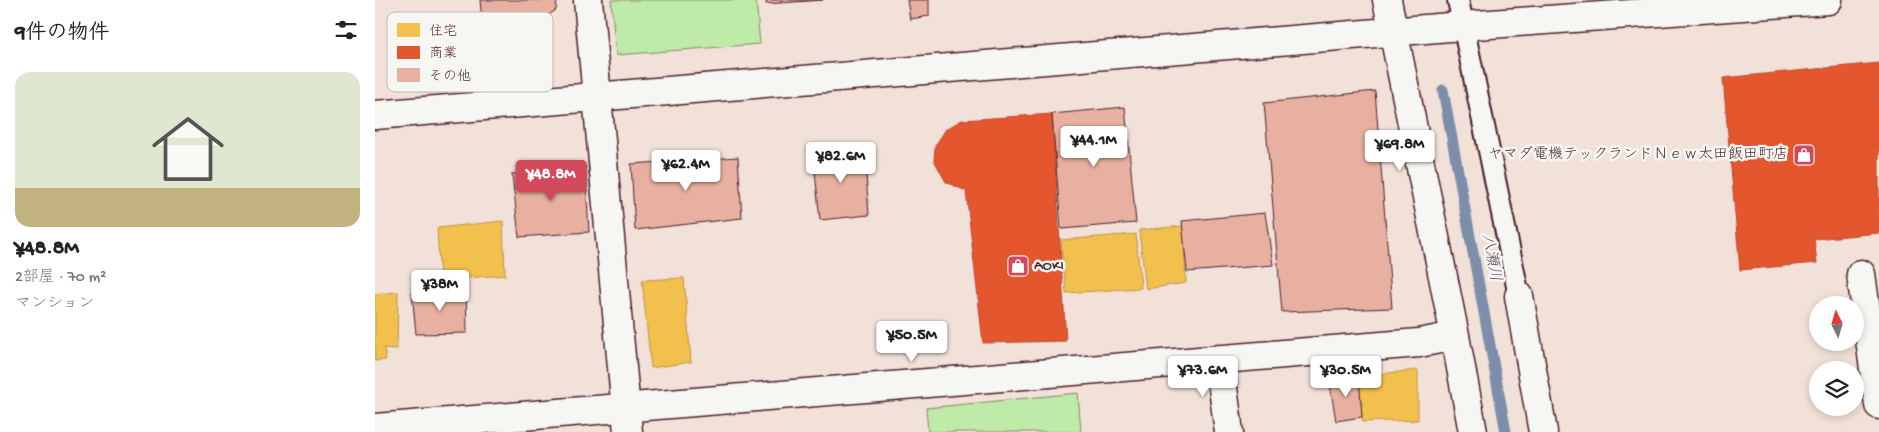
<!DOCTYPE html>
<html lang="ja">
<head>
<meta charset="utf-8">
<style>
  :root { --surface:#fff; --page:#f2f2f2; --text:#222; --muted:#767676; --line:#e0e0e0; --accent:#d1495b }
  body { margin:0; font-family:"Gochi Hand","Klee One",sans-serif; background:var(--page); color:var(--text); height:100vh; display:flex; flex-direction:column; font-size:19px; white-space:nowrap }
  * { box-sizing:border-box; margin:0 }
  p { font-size:16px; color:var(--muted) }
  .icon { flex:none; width:28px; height:28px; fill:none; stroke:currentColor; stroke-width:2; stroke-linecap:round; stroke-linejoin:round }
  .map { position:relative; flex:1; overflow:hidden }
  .side { display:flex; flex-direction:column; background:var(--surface); width:375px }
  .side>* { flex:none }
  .needle { width:32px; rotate:355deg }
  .tools { position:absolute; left:1434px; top:296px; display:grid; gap:10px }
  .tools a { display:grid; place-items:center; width:55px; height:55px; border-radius:50%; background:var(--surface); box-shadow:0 2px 8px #0003; font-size:25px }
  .price { position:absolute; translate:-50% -42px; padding:0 11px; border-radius:5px; background:#fff; color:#222; font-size:16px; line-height:32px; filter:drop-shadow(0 1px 2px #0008) }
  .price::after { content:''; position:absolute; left:50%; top:30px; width:15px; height:11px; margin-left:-8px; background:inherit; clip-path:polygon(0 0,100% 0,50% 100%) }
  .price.current { background:var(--accent); color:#fff }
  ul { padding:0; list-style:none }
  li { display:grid; align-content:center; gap:10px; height:265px; padding:0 15px }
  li+li { border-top:1px solid var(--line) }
  li span { display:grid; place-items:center; height:155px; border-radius:15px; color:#555 }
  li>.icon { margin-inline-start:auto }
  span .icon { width:90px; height:90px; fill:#fffc; stroke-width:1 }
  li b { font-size:21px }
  h2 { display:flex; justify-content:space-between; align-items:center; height:60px; padding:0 15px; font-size:21px }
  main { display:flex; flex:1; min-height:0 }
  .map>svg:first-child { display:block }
  .green { fill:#beeba8; stroke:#84856a }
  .homes { fill:#f2c14e; stroke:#c09044 }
  .shops { fill:#e4572e; stroke:#b6462d }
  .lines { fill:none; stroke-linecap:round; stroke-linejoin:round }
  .stream { stroke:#7c8eaa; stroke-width:11 }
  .building { fill:#e8b0a0; stroke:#4a1f2b }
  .lane-casing { stroke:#4a1f2b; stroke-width:24 }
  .street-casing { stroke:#4a1f2b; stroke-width:31 }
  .secondary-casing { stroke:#4a1f2b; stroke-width:31 }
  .lane { stroke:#f6f6f2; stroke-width:20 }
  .street { stroke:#f6f6f2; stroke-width:28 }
  .secondary { stroke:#f6f6f2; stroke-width:28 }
  .labels { text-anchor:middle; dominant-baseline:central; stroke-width:5; stroke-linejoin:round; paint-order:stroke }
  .poi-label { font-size:15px; fill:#4a1f2b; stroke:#f6f6f2; text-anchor:end }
  .water-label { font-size:16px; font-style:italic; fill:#5f4d60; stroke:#f6f6f2 }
  .key { fill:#f6f6f2; stroke:#c2b6b6; stroke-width:1 }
  .key-label { font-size:14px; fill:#4a1f2b }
</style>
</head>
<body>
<main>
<section class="side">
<h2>9件の物件<svg class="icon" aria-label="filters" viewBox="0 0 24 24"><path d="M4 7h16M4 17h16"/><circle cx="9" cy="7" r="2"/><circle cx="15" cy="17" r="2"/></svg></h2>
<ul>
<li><span style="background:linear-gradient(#dfe7d0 75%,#c2b280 0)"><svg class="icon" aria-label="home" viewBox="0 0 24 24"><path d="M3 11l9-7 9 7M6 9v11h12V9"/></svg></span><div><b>¥48.8M</b><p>2部屋 · 70 m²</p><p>マンション</p></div></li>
</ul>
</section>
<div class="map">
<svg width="1504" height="432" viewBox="0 0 1504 432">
  <rect width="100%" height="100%" fill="#f2e1d9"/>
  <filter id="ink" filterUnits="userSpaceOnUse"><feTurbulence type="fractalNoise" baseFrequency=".02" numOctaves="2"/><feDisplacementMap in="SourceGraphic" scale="10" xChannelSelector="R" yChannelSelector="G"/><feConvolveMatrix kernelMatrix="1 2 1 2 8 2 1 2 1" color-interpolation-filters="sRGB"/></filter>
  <g filter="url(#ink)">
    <!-- green -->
    <path class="green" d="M236,0H381L385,44L241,55Z
      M703,393L706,432H553L551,408Z"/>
    <!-- homes -->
    <path class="homes" d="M128,221L130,275L65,280L62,228Z
      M808,226L811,283L771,289L764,230Z
      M761,234L766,288L691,293L686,240Z
      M309,278L316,362L276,368L267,280Z
      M23,292L22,349L9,348L11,360L0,361V294Z
      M1043,370V420L988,422L987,417L984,376Z"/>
    <!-- shops -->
    <path class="shops" d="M1504,63V233L1439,239L1442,263L1365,270L1348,78Z
      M677,114L691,341L608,343L591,191L571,182L559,160L560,146L571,129L587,120Z"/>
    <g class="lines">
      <!-- stream -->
      <path class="stream" d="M1068,90L1131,432"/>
    </g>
    <!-- building -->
    <path class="building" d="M105,0H182L181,10L160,24L126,27L107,21Z
      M391,0H448L391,4Z
      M532,0H554V16L535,19Z
      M1000,91L1017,308L907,312L889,103Z
      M750,107L761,223L686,229L677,114Z
      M489,148L494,215L445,220L438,152Z
      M363,157L367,218L260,230L256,164Z
      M210,166L214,232L144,237L137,174Z
      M890,213L898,265L812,272L807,221Z
      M91,289L92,333L41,334L37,292Z
      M984,376L987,417L961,421L954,379Z"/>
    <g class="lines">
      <!-- lane casing -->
      <g class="lane-casing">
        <path id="lane" d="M1083,0L1144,296"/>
      </g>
      <!-- street casing -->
      <g class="street-casing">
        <path id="street" d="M213,0L222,97
          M1486,274L1504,405
          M1144,296L1168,432
          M1080,336L1098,432"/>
      </g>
      <!-- secondary casing -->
      <g class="secondary-casing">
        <path id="secondary" d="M222,97L253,432
          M0,115L1087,26L1453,0
          M844,359L854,432
          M0,428L1044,343L1080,336L1012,0"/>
      </g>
      <!-- lane -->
      <use href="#lane" class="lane"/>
      <!-- street -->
      <use href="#street" class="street"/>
      <!-- secondary -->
      <use href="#secondary" class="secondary"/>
    </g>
  </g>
  <!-- icons -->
  <defs>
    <g id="shop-square" transform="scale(1.125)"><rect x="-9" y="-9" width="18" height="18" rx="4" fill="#d1495b" stroke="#f6f6f2"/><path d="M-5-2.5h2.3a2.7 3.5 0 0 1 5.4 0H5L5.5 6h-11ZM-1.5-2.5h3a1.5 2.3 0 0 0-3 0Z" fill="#fff"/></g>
  </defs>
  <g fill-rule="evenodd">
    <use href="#shop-square" x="1429" y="155"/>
    <use href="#shop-square" x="643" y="266"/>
  </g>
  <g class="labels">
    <!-- poi labels -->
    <g class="poi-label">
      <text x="1413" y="155">ヤマダ電機テックランドＮｅｗ太田飯田町店</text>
      <text x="659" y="266" text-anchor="start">AOKI</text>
    </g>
    <!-- water labels -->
    <g class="water-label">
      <text transform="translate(1115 258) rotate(80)">八瀬川</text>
    </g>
  </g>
  <!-- legend -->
  <rect x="12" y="12" width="166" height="80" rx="8" class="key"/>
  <rect x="22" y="23" width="23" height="14" fill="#f2c14e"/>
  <rect x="22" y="46" width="23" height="13" fill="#e4572e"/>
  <rect x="22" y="68" width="23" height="14" fill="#e8b0a0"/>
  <g class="key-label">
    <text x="54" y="35">住宅</text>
    <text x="54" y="57">商業</text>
    <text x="54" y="80">その他</text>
  </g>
</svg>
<div class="tools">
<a><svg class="needle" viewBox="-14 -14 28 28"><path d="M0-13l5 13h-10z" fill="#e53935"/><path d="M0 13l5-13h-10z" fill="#767676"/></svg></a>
<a><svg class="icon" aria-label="layers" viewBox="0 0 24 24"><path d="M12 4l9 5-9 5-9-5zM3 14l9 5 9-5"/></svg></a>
</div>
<b class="price" style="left:719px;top:168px">¥44.1M</b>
<b class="price" style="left:1025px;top:172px">¥69.8M</b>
<b class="price" style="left:466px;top:184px">¥82.6M</b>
<b class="price" style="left:311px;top:192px">¥62.4M</b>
<b class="price current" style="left:176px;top:202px">¥48.8M</b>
<b class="price" style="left:65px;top:312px">¥38M</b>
<b class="price" style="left:537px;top:363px">¥50.5M</b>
<b class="price" style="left:828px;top:398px">¥73.6M</b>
<b class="price" style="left:971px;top:398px">¥30.5M</b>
</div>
</main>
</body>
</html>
